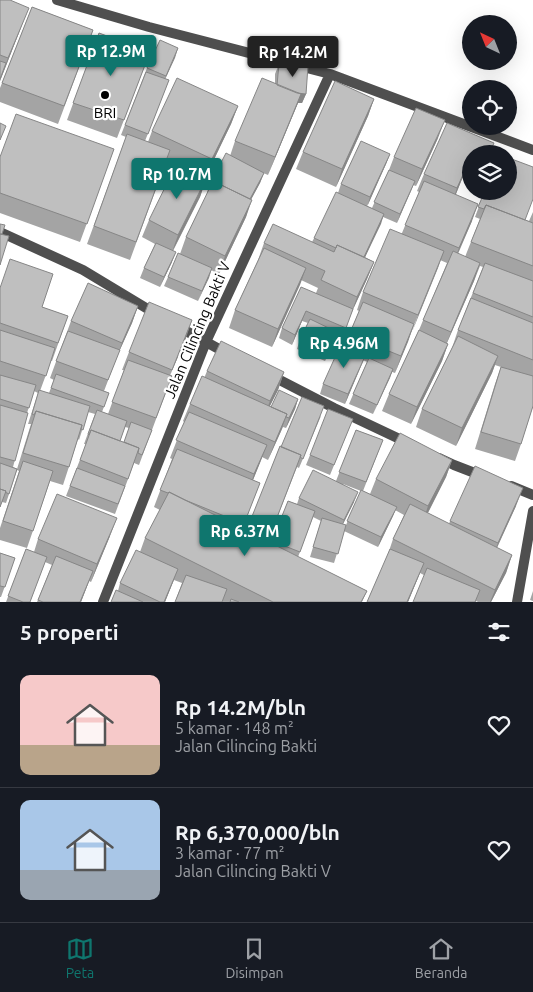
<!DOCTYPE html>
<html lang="id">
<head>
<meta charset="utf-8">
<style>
  :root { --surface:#171b24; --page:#242831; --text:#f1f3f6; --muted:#9ea1a6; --line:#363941; --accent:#0f766e }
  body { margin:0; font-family:Ubuntu,sans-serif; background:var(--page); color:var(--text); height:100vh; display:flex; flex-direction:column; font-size:19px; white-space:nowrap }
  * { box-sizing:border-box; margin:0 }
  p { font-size:16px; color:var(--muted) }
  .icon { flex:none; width:28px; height:28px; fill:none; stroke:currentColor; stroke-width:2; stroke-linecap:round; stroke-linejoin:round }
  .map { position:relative; height:602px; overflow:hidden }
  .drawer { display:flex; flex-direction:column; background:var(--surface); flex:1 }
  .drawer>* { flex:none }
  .needle { width:32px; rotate:317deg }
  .controls { position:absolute; left:462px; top:15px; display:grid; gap:10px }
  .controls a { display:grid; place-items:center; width:55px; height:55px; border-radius:50%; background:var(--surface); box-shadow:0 5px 20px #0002; font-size:25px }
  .price { position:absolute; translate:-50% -42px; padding:0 11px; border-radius:5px; background:var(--accent); color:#fff; font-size:16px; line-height:32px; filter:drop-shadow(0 1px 2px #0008) }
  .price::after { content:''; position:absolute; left:50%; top:30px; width:15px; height:11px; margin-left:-8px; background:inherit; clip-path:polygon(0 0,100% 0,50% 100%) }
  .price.current { background:#222; color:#fff }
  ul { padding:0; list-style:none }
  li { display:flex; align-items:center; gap:15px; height:125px; padding:0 20px }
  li+li { border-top:1px solid var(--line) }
  li span { display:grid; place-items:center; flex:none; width:140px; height:100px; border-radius:10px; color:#555 }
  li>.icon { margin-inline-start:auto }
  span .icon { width:60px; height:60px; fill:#fffc; stroke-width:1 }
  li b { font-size:21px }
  h2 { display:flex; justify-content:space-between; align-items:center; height:60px; padding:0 20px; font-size:21px }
  .dock { display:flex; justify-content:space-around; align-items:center; height:70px; border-top:1px solid var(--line); background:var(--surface); font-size:14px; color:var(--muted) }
  .dock a { display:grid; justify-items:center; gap:2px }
  .dock .current { color:var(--accent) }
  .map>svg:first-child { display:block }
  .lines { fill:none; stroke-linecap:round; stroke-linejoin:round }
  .street { stroke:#4f4f4f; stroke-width:10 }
  .wall { fill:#a4a4a4; fill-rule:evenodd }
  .shaded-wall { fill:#868686 }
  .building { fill:#bfbfbf; stroke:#868686 }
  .poi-dot { fill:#000; stroke:#fff; stroke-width:2 }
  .labels { text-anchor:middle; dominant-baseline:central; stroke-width:4.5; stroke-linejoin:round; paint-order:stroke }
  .poi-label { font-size:15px; fill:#000; stroke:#fff }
  .street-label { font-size:15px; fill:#000; stroke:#fff }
</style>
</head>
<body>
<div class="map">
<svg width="533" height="602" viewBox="0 0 533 602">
  <rect width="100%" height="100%" fill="#fff"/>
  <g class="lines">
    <!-- street -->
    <path class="street" d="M57,0L149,27L330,74L533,150
      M0,232L83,270L156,314
      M177,326L228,354
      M270,375L334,408L408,443
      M439,458L454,465L485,477
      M511,486L533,495
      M103,602L206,342L330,74
      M517,602L533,511"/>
  </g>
  <!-- wall -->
  <path class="wall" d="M0,0L22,25L0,81Z
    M32,7L93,30L58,124L0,102V88Z
    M99,33L150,52L117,138L67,120Z
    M178,48L165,79L169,80L145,141L148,142L152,131L238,106L231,124L206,176L167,159L130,260L87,244L126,137L121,135L147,68Z
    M279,64L306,94L302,103H298L268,175L261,172L264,173L260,183L251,199L246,217L219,274L211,270L198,301L164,286L168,277L180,254L186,237L208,192H207L211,182L230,156L235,141L275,83V74Z
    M374,99L368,116L336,187L296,169L303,152Z
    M438,138L416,186L413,185L397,223L383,217L365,257L374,262L367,279L353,309L342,337L336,335L325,361L297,349L300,339L308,323L302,321L292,345L279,338L282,328L316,293L318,288L301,280L272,347L229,328L235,310L258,260L264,243L312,242L338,193L341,184L390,154L386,164L367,206L372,208L389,170L394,157Z
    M114,149L80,242L0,213V157Z
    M471,154V177L464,174L456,194L472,221L458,254L465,257L480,219L475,217L485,191L525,220L529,221L533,212V406L521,444L515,461L475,449L495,384L501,367L495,365L492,373L456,446L416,427L422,409L452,348L458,330L483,267L480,266L474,281L447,343L448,344L442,361L411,424L382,411L389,394L419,330L447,263L440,260L395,373L392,372L373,414L349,404L367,362L363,360L345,404L320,394L323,384L345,345L359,311L357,310L363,292L402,233L419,192L417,191L424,174Z
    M206,179L200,197L173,251L172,262L160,287L140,278L144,268L155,244L142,237L149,220Z
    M0,288L42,307L68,316L52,361H51L40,391L49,393L54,380L50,378L71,321L138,306L132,323L118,354L104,391L109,393L102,412L108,414L124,370H122L129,352L186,338L170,375L172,376L139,465L134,463L115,514L66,496L86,444H84L95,414L88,412L79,440L78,439L63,485L50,481L27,548L0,540V528L19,471L17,470L6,503L2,502L0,507ZM34,391L38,393L28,424H31L17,469L13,467L27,413ZM125,427L129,428L124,442L120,441Z
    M207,371L284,372L278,390L270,406L271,407L298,399L295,409L286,428L283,427L268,460L262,457L253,480L260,483L242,529L247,531L280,446L281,447L321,416L299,468L297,467L268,541L272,543L288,501L297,504L299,498L336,481L356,430L383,440L363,491L370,494L376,479L452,460L446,477L428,513L449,524L450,521L516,506L497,548L512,555L506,573L491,602H478L476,601V602L420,573L408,602H367L387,557L393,539L404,515L395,510L393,516L378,547L344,531L334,563L310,557L321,521L313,517L298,557L367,591L362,602H175L182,583L174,580L165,602H111L118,591L120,583L140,552L145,538L160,510L154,507L172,459L170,458L184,422L183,421L190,404L205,376ZM343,484L361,491L346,525L343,524L354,502Z
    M353,419L330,475L306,465L310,455Z
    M110,536L91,582L89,581L81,602H37L52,565L45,562L30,602H6L26,549L34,552L38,539Z
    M0,553L15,558L1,597H0Z
    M533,591V601L530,600Z"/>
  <!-- shaded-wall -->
  <path class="shaded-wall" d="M29,8L22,25L0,81V79L8,58Z
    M178,48L175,58L162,86L166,76Z
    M277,91L306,94L302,103H298L268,175L275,157Z
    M374,99L368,116L336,187L342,169Z
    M238,106L231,124L206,176L212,159Z
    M445,120L438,138L416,186L422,169Z
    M390,154L386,164L367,207L370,197Z
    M471,157L464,174L451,206L457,188Z
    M264,173L260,183L245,211L249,201Z
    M206,179L200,197L172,252L178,235Z
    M415,181L411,191L397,223L400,214Z
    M252,200L246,217L219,274L225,256Z
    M478,204L472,221L452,266L459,248Z
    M384,214L381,224L359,270L362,260Z
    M444,251L438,268L412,332L418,315Z
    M176,252L172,262L160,287L164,277Z
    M374,262L367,279L351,314L357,297Z
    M480,263L474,281L444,349L451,332Z
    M212,268L209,278L198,301L202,291Z
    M306,268L300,285L272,347L278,329Z
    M138,306L132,323L118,354L101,398L122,343Z
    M306,311L302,321L292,345L295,335Z
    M192,320L186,338L165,387L172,370Z
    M414,324L408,342L395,373L401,356Z
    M337,332L334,342L325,361L328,352Z
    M448,344L442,361L411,424L417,407Z
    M366,354L362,364L345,404L348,394Z
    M498,356L492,373L456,446L462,428Z
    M393,369L390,378L373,414Z
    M284,372L278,390L263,419L270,401Z
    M298,399L295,409L286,428L289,418Z
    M287,414L281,431L268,460L275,442Z
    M267,445L260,463L248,492L254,474Z
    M452,460L446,477L422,524L428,506Z
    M523,488L516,506L491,560L498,543Z
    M358,492L354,502L340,530L344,520Z
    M397,507L393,516L378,547L381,537Z
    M117,518L110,536L91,582L97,564Z
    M512,555L506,573L491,602H490L495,590Z
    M424,563L408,602H407Z
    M178,569L165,602H164Z
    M93,571L81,602H80Z"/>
  <!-- building -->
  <path class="building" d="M0,0H10L29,8L8,58L0,55Z
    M32,7L93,30L64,106L2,83Z
    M99,33L150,52L124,120L73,103Z
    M160,40L178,48L166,76L147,68Z
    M0,61L6,63L0,79Z
    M279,64L308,66L306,94L297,93L277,85Z
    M146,72L169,80L148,134L125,125Z
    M177,78L238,106L212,159L152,131Z
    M262,78L301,94L275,157L235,141Z
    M335,81L374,99L342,169L303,152Z
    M416,108L445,120L422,169L394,157Z
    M16,114L114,149L87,224L0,193V157Z
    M0,123L6,126L0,140Z
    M447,123L494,143L489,154H471V157L457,188L424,174Z
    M127,134L170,150L136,242L94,226Z
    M361,141L390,154L370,197L341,184Z
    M226,153L264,173L250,199L213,181V183L211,182Z
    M509,158L533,167V199L525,220L486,205L484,209L478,207L485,191H509Z
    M176,165L206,179L178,235L149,220Z
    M389,170L415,181L400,214L374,202Z
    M213,181L252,200L225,256L186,237Z
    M424,181L478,204L459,248L405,225Z
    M336,192L384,214L364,257L337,245L336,248L314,238Z
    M486,205L533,223V266L471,242Z
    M0,224L5,225L2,234H0Z
    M273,224L334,252L337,245L374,262L357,297L321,280L325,271L264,243Z
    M390,229L444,251L418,315L363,292Z
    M0,234L9,236L0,265Z
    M156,243L176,252L164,277L144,268Z
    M264,248L306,268L278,329L235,310Z
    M453,251L480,263L451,332L423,320Z
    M178,253L212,268L202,291L168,277Z
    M10,259L53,274L42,307L68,316L58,343L0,323V288Z
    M485,263L533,281V317L473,293Z
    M88,283L138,306L122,343L71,321Z
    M301,287L353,309L346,328L306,311L295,335L282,328Z
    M471,298L533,323V360L458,330Z
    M149,302L192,320L172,370L129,352Z
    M363,302L414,324L401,356L349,335Z
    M310,319L337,332L328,352L300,339Z
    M0,330L55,348L46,376L0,361Z
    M419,330L448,344L417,407L389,394Z
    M68,331L120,350L108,380L56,361Z
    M458,336L498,356L462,428L422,409Z
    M221,341L284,372L270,401L207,371Z
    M341,344L366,354L348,394L323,384Z
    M369,358L393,369L377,405L353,394Z
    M128,360L172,376L156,418L112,402Z
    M501,367L533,376V406L521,444L481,432Z
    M56,374L109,393L104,407L51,388Z
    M0,375L36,385L29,408L0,399Z
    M202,376L287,414L275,442L190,404Z
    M39,390L90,406L83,430L81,429L82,425L36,411L34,415L32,414Z
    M279,390L298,399L289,418L286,417L287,414L271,407Z
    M302,397L324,406L303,459L300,457L301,455L281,447Z
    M0,405L28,413L15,461L0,457Z
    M328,409L353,419L334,465L310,455Z
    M97,410L127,421L120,441L91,430L89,435L88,434Z
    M36,411L82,425L69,467L23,453Z
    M189,412L267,445L254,474L176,440Z
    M131,422L152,430L142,455L138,453L139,448L124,442Z
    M91,430L139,448L128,479L80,460Z
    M356,430L383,440L366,482L339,472Z
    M400,433L452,460L428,506L376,479Z
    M280,446L301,455L271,533L249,524Z
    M177,449L260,483L244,524L185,500L169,492L168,493L160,490Z
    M23,461L53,471L33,531L3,521Z
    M0,463L17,469L9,494L5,492L6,491L0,489Z
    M475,466L523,488L498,543L450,521Z
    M77,468L125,486L118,504L70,486Z
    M313,470L358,492L344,520L299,498Z
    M0,489L6,491L0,507Z
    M361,490L397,507L381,537L347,521Z
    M169,492L367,591L361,602H273L145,538Z
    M57,494L117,518L97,564L38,539Z
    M288,501L315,511L300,552L272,541Z
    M410,504L512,555L495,590L393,539Z
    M322,518L346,525L338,554L313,547Z
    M26,549L47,557L30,602H23L8,596Z
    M390,549L424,563L407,602H367Z
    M136,550L178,569L164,602H160L120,583Z
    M0,553L15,558L5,587L0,586Z
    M56,556L93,571L80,602H43L38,600Z
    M427,568L480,590L475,602H413Z
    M186,575L227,589L222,602H175Z
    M116,590L143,602H111Z
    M231,599L239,602H230Z"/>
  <!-- markers -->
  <circle class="poi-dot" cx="105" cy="95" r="5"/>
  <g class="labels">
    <!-- poi labels -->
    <g class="poi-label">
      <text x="105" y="112">BRI</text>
    </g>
    <!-- street labels -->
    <g class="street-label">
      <text transform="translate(197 330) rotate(-67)">Jalan Cilincing Bakti V</text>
    </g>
  </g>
</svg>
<div class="controls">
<a><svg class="needle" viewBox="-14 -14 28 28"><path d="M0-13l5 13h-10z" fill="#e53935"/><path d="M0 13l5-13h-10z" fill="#9ea1a6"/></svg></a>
<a><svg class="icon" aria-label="locate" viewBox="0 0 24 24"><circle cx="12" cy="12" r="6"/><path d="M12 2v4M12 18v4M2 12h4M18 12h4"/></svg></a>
<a><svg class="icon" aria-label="layers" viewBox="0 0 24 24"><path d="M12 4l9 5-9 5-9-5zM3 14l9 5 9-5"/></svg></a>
</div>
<b class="price" style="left:111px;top:77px">Rp 12.9M</b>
<b class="price current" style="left:293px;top:78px">Rp 14.2M</b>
<b class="price" style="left:177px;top:200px">Rp 10.7M</b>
<b class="price" style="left:344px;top:369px">Rp 4.96M</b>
<b class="price" style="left:245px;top:557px">Rp 6.37M</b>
</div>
<section class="drawer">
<h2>5 properti<svg class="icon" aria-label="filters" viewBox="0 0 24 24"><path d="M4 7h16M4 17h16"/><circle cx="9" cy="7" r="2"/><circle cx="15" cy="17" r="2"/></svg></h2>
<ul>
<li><span style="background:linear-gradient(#f6c9c9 70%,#b9a48a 0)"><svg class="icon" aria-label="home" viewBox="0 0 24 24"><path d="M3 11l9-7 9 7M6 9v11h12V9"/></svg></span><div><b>Rp 14.2M/bln</b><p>5 kamar · 148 m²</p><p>Jalan Cilincing Bakti</p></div><svg class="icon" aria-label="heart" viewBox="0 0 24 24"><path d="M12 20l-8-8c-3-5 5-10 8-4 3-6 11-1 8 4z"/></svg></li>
<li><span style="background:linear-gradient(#a9c7e8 70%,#9aa5b1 0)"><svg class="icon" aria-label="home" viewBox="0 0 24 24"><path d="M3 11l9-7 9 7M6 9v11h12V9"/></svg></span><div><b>Rp 6,370,000/bln</b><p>3 kamar · 77 m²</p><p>Jalan Cilincing Bakti V</p></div><svg class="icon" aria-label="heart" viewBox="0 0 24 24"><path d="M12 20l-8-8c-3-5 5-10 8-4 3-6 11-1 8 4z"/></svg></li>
</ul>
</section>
<nav class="dock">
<a class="current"><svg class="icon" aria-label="map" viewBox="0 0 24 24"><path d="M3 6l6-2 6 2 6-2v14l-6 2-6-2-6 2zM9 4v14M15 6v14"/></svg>Peta</a>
<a><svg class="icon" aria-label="saved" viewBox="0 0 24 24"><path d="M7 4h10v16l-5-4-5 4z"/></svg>Disimpan</a>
<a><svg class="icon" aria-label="home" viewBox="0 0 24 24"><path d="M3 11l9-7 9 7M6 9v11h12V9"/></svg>Beranda</a>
</nav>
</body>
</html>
